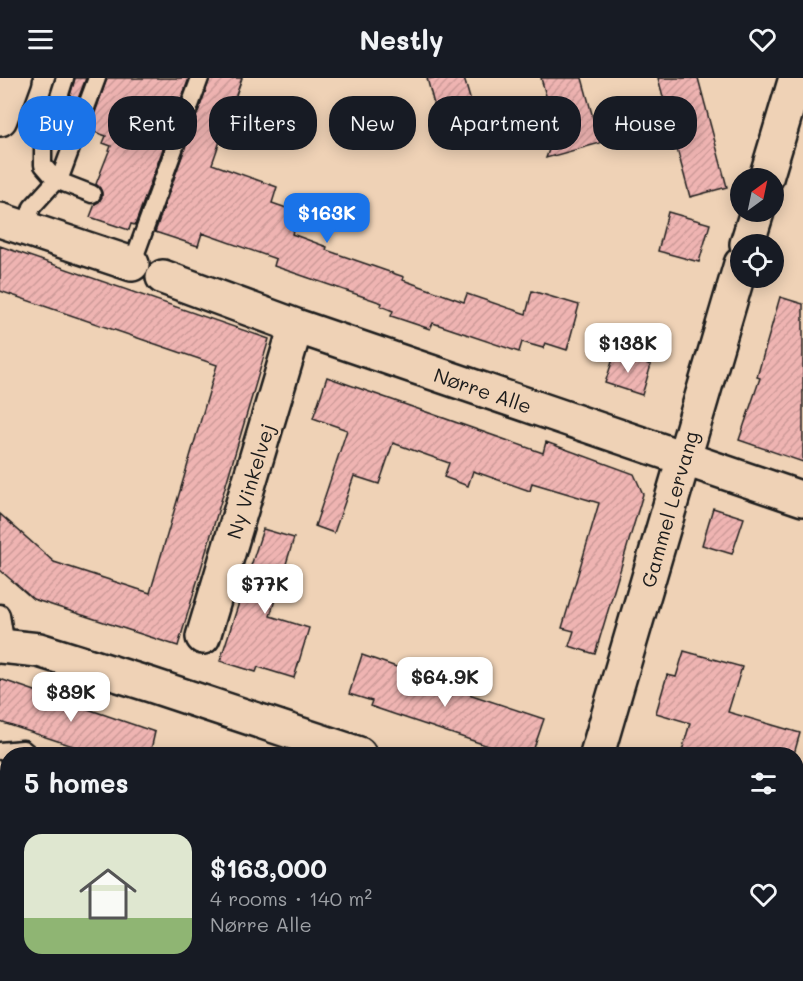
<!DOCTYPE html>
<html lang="en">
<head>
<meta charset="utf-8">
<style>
  :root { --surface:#171b24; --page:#242831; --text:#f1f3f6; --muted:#9ea1a6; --line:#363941; --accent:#1a73e8 }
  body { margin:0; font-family:Mali,sans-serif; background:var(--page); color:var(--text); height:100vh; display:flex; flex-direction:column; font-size:22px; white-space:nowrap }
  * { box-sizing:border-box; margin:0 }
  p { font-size:20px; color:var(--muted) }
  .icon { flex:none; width:33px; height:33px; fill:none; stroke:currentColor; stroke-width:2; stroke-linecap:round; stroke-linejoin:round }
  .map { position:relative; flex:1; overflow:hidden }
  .sheet { position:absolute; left:0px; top:669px; width:804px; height:234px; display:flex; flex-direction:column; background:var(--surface); border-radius:24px 24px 0 0; box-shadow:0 3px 15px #0003 }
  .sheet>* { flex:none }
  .top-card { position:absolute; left:18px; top:18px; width:768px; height:54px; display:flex; gap:12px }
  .needle { width:39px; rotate:33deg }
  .fabs { position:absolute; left:730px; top:90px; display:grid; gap:12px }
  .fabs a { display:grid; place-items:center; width:54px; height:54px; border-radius:50%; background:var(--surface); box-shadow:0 3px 15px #0003; font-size:30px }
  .price { position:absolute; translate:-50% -51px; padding:0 14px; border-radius:12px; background:#fff; color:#222; font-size:20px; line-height:39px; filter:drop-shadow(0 2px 3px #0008) }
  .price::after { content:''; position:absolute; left:50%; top:36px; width:18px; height:14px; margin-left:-9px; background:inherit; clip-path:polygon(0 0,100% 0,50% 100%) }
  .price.selected { background:var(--accent); color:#fff }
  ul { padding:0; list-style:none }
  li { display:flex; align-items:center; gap:18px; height:150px; padding:0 24px }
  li+li { border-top:2px solid var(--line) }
  li span { display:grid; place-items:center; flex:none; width:168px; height:120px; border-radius:18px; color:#555 }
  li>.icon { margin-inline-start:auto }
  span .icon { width:72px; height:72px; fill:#fffc; stroke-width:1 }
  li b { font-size:26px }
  h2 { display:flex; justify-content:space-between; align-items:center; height:72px; padding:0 24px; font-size:26px }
  .chip { padding:0 21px; border-radius:24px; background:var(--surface); box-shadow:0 3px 15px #0003; font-size:21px; line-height:54px }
  .chip.selected { background:var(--accent); color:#fff }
  header { display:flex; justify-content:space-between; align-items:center; height:78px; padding:0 24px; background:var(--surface); font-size:27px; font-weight:700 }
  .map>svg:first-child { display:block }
  .building { fill:url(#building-hatch); stroke:#1c1c1c; stroke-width:1.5 }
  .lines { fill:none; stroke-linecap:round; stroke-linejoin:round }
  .service-casing { stroke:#1c1c1c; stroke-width:21 }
  .minor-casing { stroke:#1c1c1c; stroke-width:38 }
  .tertiary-casing { stroke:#1c1c1c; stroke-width:38 }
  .service { stroke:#efd2b6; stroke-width:16 }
  .minor { stroke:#efd2b6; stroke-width:33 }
  .tertiary { stroke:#efd2b6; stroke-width:33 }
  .labels { text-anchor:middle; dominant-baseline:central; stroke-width:5; stroke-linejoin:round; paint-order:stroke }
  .street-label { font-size:20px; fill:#1c1c1c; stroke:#efd2b6 }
</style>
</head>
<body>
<header><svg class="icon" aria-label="menu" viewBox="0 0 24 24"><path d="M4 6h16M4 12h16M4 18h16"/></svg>Nestly<svg class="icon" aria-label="heart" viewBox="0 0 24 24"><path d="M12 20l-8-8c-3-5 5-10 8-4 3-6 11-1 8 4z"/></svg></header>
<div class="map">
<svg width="803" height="903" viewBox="0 0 803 903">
  <defs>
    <pattern id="building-hatch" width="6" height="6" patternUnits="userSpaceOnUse" patternTransform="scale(1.5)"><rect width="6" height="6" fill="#efb4b2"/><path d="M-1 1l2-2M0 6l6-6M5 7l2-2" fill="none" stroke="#cc9a98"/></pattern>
  </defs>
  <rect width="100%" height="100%" fill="#efd2b6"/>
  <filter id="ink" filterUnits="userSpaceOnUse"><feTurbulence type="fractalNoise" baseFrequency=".0167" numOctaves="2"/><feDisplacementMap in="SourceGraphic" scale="12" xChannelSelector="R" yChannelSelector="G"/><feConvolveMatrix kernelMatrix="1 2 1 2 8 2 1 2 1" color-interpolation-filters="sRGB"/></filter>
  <g filter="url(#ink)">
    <!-- building -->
    <path class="building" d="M75,0H86L69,44L63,42Z
      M107,0H189L135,147L131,146L129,152L90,139L95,126L99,124L102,119V115L100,110L96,106L111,68L103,65L106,58L89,52Z
      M210,0H242L212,86L277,109L272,125L298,134L292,156L327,169L326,172L404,199L403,202L464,224L467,216L526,236L532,213L579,227L567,272L545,265L543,270L522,264L519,274L433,245L430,251L391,238L393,233L381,228L382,225L274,188L276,181L202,155L198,168L155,154Z
      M427,0H464L471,24L436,34Z
      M541,0H582L600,65L546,80L556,53Z
      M658,0H698L727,109L690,119Z
      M668,134L710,146L699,184L658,173Z
      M0,168L269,261L178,568L33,521L0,492V436L54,484L150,515L217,287L0,213Z
      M780,219L803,226V384L739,362L760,300L757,299Z
      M615,275L651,287L642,317L605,305Z
      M327,299L543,375L546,364L634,396L643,416L595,576L569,568L574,553L562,550L599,425L532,405L530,413L473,393L468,408L444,399L449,385L393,365L379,406L354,398L334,455L315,448L347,352L313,340Z
      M713,430L744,440L732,476L702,467Z
      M263,451L294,460L270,538L309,550L294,600L258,589L256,594L220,583Z
      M684,573L742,589L728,634L800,655L794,676H694L682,673L690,645L656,635L667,597L676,599Z
      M362,577L431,601L430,603L544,641L532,676H512L370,628L372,623L349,616Z
      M0,601L155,654L150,676H97L0,644Z"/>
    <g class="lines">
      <!-- service casing -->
      <g class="service-casing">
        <path id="service" d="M65,0L43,69V87L56,102L92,116
          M25,151L32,129L61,97L97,0
          M132,186L200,0
          M0,535L1,537L6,568
          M0,673L23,671L29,676
          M0,792L8,793
          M0,838L8,839
          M282,896L306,903"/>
      </g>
      <!-- minor casing -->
      <g class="minor-casing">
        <path id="minor" d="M766,100L796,0
          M0,142L132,186
          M747,166L757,134
          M163,199L296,248L803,421
          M203,559L296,248
          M597,676L741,186
          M121,903L122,896"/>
      </g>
      <!-- tertiary casing -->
      <g class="tertiary-casing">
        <path id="tertiary" d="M0,41L15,0
          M0,568L39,572L151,607L359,676
          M796,824L803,826"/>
      </g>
      <!-- service -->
      <use href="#service" class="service"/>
      <!-- minor -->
      <use href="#minor" class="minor"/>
      <!-- tertiary -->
      <use href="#tertiary" class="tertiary"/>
    </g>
  </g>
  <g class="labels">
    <!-- street labels -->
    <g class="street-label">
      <text transform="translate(483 312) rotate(19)">Nørre Alle</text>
      <text transform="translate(250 403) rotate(-73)">Ny Vinkelvej</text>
      <text transform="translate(669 431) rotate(-74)">Gammel Lervang</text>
    </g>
  </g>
</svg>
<div class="fabs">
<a><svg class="needle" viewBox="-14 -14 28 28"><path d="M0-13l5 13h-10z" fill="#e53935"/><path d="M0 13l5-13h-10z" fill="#9ea1a6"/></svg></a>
<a><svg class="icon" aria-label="locate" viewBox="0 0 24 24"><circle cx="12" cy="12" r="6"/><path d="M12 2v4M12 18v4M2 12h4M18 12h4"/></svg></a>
</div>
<b class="price selected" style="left:327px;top:166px">$163K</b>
<b class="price" style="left:628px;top:296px">$138K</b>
<b class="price" style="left:265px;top:537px">$77K</b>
<b class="price" style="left:445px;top:630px">$64.9K</b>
<b class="price" style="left:71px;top:645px">$89K</b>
<div class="top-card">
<a class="chip selected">Buy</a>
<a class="chip">Rent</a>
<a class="chip">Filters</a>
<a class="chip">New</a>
<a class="chip">Apartment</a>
<a class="chip">House</a>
</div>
<section class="sheet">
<h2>5 homes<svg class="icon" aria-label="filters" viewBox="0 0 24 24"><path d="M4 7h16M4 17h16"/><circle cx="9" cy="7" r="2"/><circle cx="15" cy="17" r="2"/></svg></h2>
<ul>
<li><span style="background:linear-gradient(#dfe7d0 70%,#8fb573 0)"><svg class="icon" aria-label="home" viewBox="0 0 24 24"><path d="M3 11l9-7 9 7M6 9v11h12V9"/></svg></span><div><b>$163,000</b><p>4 rooms · 140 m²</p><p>Nørre Alle</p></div><svg class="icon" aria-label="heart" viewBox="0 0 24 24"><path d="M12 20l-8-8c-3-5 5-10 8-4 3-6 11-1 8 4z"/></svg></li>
</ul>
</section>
</div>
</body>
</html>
